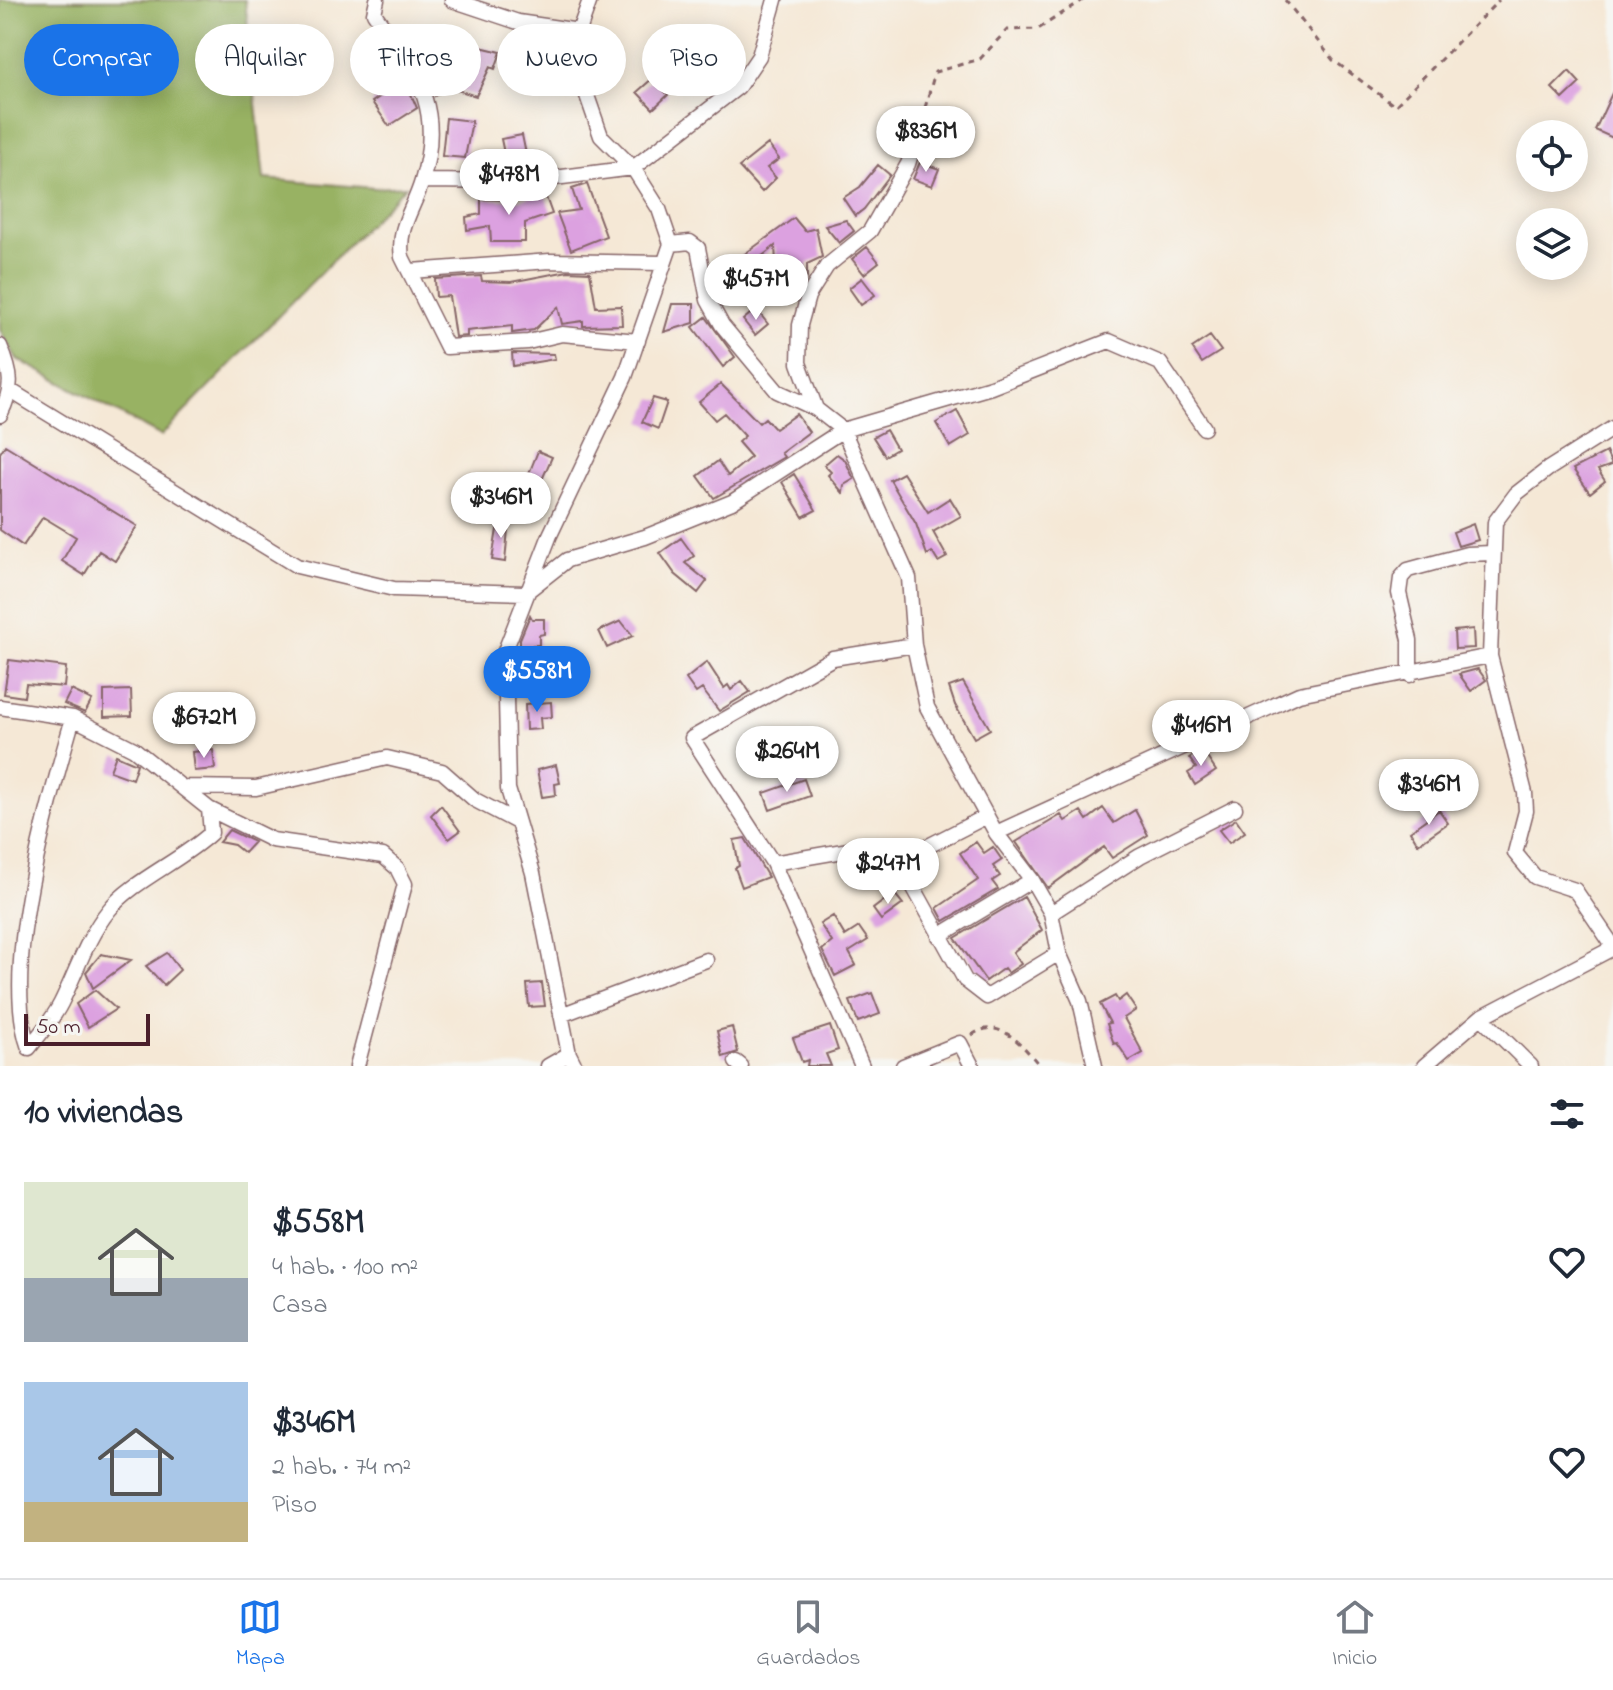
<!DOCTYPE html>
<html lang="es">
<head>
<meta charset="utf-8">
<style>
  :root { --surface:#fff; --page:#f2f2f3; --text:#1f2937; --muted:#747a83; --line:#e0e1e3; --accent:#1a73e8 }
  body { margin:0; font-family:"Indie Flower",sans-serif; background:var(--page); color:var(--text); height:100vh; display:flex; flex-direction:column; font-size:30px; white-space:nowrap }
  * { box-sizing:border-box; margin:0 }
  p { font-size:26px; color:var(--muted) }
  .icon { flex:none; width:44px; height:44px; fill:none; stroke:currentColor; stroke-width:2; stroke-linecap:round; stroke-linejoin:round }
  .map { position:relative; height:1066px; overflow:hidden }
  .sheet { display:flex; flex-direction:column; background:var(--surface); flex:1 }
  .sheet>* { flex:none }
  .guide { position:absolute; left:24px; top:24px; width:800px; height:72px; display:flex; gap:16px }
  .tools { position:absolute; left:1516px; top:120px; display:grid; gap:16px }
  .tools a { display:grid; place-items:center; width:72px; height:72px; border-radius:50%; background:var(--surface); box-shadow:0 4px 20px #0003; font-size:40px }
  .scale { position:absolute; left:24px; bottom:20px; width:126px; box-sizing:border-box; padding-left:8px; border:4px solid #4a1f2b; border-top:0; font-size:22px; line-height:28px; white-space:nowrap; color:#4a1f2b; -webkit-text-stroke:6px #f6f6f2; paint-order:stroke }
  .price { position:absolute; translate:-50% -68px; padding:0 18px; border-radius:28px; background:#fff; color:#222; font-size:26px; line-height:52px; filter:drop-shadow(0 2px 4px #0008) }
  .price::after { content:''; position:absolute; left:50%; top:48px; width:24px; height:18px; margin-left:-12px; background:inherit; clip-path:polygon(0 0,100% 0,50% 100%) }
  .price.selected { background:var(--accent); color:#fff }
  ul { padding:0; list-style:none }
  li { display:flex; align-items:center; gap:24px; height:200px; padding:0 24px }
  li span { display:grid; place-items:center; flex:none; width:224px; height:160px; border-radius:0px; color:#555 }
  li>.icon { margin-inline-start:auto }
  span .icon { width:96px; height:96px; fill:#fffc; stroke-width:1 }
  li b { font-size:34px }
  h2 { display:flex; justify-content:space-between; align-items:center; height:96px; padding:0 24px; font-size:34px }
  .chip { padding:0 28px; border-radius:36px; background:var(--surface); box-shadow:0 4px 20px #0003; font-size:28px; line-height:72px }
  .chip.selected { background:var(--accent); color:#fff }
  .tabs { display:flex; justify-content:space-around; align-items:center; height:112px; border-top:2px solid var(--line); background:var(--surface); font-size:22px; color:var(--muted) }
  .tabs a { display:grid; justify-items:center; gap:4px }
  .tabs .selected { color:var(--accent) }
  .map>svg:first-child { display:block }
  .forest { fill:#98b263; stroke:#716847; stroke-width:2 }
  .building { fill:#dca1e0 }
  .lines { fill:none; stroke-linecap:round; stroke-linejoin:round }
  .minor-casing { stroke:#866567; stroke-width:17 }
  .path { stroke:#866567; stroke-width:3; stroke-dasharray:6 6; stroke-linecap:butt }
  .minor { stroke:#fff; stroke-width:14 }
</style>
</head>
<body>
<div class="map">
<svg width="1613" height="1066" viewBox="0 0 1613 1066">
  <rect width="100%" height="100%" fill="#f6f6f2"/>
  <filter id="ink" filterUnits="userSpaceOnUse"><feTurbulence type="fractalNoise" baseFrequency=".0125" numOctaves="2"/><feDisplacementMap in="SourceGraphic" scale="16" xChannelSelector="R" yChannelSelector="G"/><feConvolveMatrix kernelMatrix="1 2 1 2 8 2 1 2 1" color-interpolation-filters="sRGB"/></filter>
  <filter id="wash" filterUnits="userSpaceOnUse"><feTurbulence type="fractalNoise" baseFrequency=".006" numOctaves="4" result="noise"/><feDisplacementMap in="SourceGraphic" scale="32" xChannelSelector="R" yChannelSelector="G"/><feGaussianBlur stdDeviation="1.8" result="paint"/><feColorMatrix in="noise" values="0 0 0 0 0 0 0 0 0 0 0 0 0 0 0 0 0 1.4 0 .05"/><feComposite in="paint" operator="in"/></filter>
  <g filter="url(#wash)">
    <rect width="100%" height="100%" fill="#f5e8d6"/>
    <!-- forest -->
    <path class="forest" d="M0,0H245L264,179L375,188L406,186L161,436L17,359L0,330Z"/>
    <g id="blocks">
      <!-- building -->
      <path class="building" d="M451,40L501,52L495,69L490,67L476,96L448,87L436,95L456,55L448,53Z
        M1569,71L1580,83L1563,99L1552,88Z
        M653,78L668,95L653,109L637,92Z
        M405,80L417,108L389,126L372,102Z
        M1613,91V138L1595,130Z
        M446,118L472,121L465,158L442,156Z
        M522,135L527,159L506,163L501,139Z
        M768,144L779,159L767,168L776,178L762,192L739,167Z
        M920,162L939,169L932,186L913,179Z
        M878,165L890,175L864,209L855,216L843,198L860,187Z
        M587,184L606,236L571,250L557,213L579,210L572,189Z
        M544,192L552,214L525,223V242H491L490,226L467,230L466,217L481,214V199L520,200Z
        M794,218L805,231L816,228L822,257L807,264V278L798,294H792V278L777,279L775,246L746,269L738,259Z
        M846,220L854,231L839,243L825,226Z
        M867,247L879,262L864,274L852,259Z
        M568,271L590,272L596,307L621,306L622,325L583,326V321L562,324L558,307L534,330L512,333V326L467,331V336L455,337L449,296L436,297L435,279L481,276L482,281L511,282Z
        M862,278L875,295L861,305L849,288Z
        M672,304H694V323L664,332Z
        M756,309L768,324L755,335L743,320Z
        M706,317L735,357L723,367L693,327Z
        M1210,336L1221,351L1202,363L1192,348Z
        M512,353L554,354L555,359L513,366Z
        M721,384L759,423L765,418L775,429L796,414L809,432L781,453L784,457L714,498L698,476L718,461L728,476L751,457L738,442L745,436L724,413L715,420L699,402Z
        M653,398L667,402L658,429L642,422Z
        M957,411L970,435L950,447L936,423Z
        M886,430L897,449L885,456L873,437Z
        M5,445L137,526L115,561L99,551L84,575L62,561L76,537L43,517L23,546L0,530V453Z
        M538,451L552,457L541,482L528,476Z
        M1606,452L1612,465L1598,470L1605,481L1590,493L1573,469Z
        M837,454L845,460L854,479L844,485L843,493L828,475L831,472L824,465Z
        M903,473L928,512L950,498L961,516L933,532L947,557L938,562L932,552L927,555L916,524L890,480Z
        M794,474L816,510L803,517L782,482Z
        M499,517L509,518L505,562L492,560Z
        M1473,524L1478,540L1458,546L1453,532Z
        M681,538L694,556L685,563L707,581L698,593L675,574L660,553Z
        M530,615L532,619H544V634L539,635V645H533L534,685L520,686V639Z
        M621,621L633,636L607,648L599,631Z
        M1473,629L1474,648L1455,649L1454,631Z
        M9,660L66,667L64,687L26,684L24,697L4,694Z
        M707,662L724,688L728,685L731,690L742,681L750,692L719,711L702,689L696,693L686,679Z
        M1478,669L1486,680L1471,691L1459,674Z
        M963,682L990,729L974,738L955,705L949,687Z
        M71,690L92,700L85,713L64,704Z
        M131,690L132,716L104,717V691Z
        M551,702L552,717L540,718L541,729L526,730L525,704Z
        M213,750L215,769L194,771L192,752Z
        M1202,750L1216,771L1195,785L1188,773L1196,768L1189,758Z
        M116,755L137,764L132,779L110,771Z
        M556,765L560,783L555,784L556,795L542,797L537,770Z
        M804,779L810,796L770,810L764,793Z
        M441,805L460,831L449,839L431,815Z
        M1103,808L1114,823L1135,810L1148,835L1112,858L1104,847L1048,888L1016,842L1061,815L1065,821L1081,811L1087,820Z
        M1439,810L1448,823L1418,844L1410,831Z
        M1236,819L1245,832L1229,843L1219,830Z
        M229,830L254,842L244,853L234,845L219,842Z
        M745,838L768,877L742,887L735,868L739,866L734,840Z
        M976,842L984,853L993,847L1002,860L993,866L1000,876L992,881L998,889L944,921L937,908L978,880L960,853Z
        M894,893L903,904L881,920L873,909Z
        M1024,897L1042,930L1013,952L1021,964L1008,973L1004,968L986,981L955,938Z
        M833,916L845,936L859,927L868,940L849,952L856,965L835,976L822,950L832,942L820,924Z
        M167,953L180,970L164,985L146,966Z
        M101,954L131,960L93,988L86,972Z
        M542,983L545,1006L529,1007L527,984Z
        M95,990L116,1009L88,1027L76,1004Z
        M872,993L880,1014L858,1022L850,1001Z
        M1126,995L1136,1010L1124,1018L1143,1053L1129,1061L1117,1043L1114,1044L1107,1024L1110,1023L1100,1004L1115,996L1118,1001Z
        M830,1026L838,1050L826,1054L831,1066H807L808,1060L802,1062L793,1038Z
        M732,1027L738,1052L723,1057L717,1031Z"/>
    </g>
  </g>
  <g filter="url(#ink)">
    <use href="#blocks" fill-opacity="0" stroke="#866567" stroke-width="2"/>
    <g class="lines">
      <!-- minor casing -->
      <g class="minor-casing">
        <path id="minor" d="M377,0L374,13C415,73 445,104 422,181C414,209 397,227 402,257L447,347L528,342L562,334L638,341
          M452,0L518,22L579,31
          M922,120L908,164L870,231L827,266L808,296L800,325L799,363L816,409L843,430L909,578L914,645L927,707L996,833L1032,880L1051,913L1059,953L1080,1001L1095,1066
          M422,181L523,182L633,168L738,87L759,56L775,0
          M671,244L690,242L698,248L708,300L722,325L777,391L816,409
          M411,271L550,261L662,263
          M0,346C12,374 14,387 0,415
          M11,391L297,566L394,589L525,593L567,560L645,537L732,502L843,430L991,387L1109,341L1160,363L1204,428
          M1613,428L1548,469L1516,494L1495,522L1490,656L1525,793L1526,811L1515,853L1535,877L1575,890L1613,946
          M1410,675V640L1399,593L1401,578L1408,570L1467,554L1492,553
          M0,707L73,718L134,749L209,809L272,840L383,856L397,868L405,884L357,1066
          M73,718C49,801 0,969 29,1048C40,1034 53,1019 61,1003C76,973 87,937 109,910C132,881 181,861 211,833L209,809
          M182,787L256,788L387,758L442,771L475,800L515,821
          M996,833L1299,694L1490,656
          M899,861L965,980L987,997L1059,953
          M773,863L849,850L899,861L987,816
          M1051,913L1140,856L1235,808
          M939,936L1032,880
          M561,1015L706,960
          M1481,1017L1531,1066
          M736,1062L741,1066
          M548,1066L569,1054
          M575,1066L569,1054L533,873L508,789L505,651L550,535L625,377L671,244L659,209L633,168L601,136L583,84L579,31L590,0
          M862,1066L773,863L692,738L833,658L914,645
          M903,1066L960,1043L972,1066
          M1424,1066L1481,1017L1613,948"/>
      </g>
      <!-- path -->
      <path class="path" d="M1285,0L1333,60L1395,106L1499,0
        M925,108L935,72L980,59L1007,30L1038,29L1083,0
        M972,1035C1000,1015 1024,1047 1040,1066"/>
      <!-- minor -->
      <use href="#minor" class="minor"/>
    </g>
  </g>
</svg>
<div class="tools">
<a><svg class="icon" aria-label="locate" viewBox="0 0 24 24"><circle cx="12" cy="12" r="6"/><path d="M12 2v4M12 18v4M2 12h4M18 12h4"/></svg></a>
<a><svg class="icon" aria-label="layers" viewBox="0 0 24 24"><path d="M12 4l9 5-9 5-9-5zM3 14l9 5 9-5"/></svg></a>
</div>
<div class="scale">50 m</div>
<b class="price" style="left:926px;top:174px">$836M</b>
<b class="price" style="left:509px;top:217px">$478M</b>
<b class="price" style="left:756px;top:322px">$457M</b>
<b class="price" style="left:501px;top:540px">$346M</b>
<b class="price selected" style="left:537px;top:714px">$558M</b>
<b class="price" style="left:204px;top:760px">$672M</b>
<b class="price" style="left:1201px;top:768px">$416M</b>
<b class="price" style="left:787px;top:794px">$264M</b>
<b class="price" style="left:1429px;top:827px">$346M</b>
<b class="price" style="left:888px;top:906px">$247M</b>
<div class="guide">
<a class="chip selected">Comprar</a>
<a class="chip">Alquilar</a>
<a class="chip">Filtros</a>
<a class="chip">Nuevo</a>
<a class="chip">Piso</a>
</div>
</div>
<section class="sheet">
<h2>10 viviendas<svg class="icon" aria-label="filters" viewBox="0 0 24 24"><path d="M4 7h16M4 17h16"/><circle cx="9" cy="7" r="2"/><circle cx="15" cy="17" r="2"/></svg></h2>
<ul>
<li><span style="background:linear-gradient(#dfe7d0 60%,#9aa5b1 0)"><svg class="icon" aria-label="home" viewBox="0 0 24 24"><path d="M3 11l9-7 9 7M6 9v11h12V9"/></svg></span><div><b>$558M</b><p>4 hab. · 100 m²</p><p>Casa</p></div><svg class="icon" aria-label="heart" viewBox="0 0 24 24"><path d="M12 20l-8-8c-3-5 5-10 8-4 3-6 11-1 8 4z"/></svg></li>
<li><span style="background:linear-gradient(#a9c7e8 75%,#c2b280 0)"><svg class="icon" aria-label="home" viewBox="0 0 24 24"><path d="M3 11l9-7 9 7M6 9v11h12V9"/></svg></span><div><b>$346M</b><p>2 hab. · 74 m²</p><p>Piso</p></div><svg class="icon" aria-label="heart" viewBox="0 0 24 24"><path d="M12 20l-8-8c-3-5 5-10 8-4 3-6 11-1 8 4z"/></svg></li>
</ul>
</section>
<nav class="tabs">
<a class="selected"><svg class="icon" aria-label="map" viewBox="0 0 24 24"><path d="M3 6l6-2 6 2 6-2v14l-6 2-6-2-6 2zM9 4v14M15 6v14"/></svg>Mapa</a>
<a><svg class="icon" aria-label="saved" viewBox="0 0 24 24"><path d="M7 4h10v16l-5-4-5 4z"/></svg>Guardados</a>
<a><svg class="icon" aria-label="home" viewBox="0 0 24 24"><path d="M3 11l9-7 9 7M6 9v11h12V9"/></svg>Inicio</a>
</nav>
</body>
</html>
